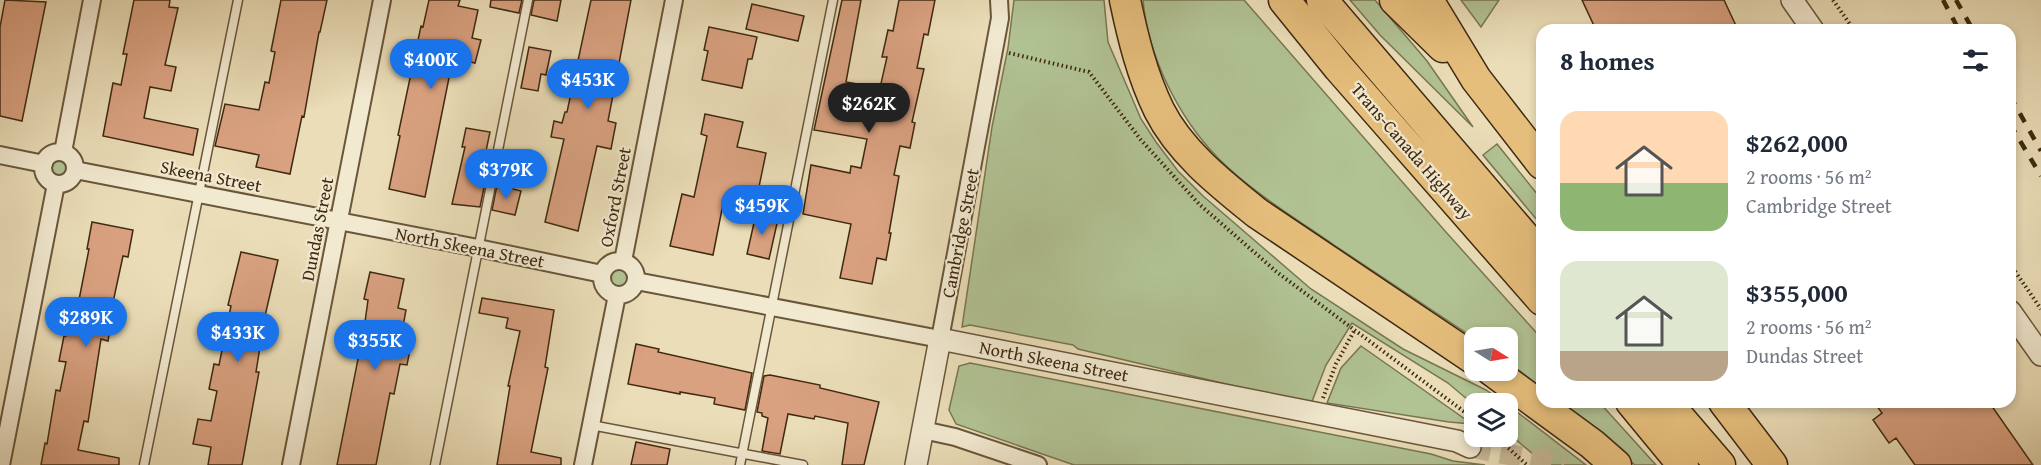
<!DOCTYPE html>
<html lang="en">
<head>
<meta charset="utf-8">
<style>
  :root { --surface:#fff; --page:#f2f2f3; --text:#1f2937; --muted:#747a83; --accent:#1a73e8 }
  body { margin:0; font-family:"Gentium Book Plus",serif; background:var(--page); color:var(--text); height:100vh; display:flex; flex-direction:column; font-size:22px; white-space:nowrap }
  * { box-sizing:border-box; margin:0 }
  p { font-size:20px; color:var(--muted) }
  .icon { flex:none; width:33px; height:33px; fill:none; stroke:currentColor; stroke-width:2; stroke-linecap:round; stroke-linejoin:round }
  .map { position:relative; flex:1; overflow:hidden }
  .sheet { position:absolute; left:1536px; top:24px; width:480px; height:384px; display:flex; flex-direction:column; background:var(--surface); border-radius:18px; box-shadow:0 3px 9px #0003 }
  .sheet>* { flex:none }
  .needle { width:39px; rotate:101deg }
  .tools { position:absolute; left:1464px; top:327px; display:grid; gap:12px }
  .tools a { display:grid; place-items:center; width:54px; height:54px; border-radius:12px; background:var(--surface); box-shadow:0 3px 9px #0003; font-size:30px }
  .price { position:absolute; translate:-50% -51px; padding:0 14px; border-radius:21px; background:var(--accent); color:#fff; font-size:20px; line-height:39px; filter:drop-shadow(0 2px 3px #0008) }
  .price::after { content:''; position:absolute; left:50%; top:36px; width:18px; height:14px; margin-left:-9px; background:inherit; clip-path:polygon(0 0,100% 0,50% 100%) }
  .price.current { background:#222; color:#fff }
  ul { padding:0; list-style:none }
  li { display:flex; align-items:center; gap:18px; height:150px; padding:0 24px }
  li span { display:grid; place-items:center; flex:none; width:168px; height:120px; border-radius:18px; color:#555 }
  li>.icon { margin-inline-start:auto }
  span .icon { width:72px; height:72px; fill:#fffc; stroke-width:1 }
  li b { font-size:26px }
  h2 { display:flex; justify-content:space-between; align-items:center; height:72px; padding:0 24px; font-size:26px }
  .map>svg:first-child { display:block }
  .green { fill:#b1c293; stroke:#787652; stroke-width:1.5 }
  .building { fill:#d9a180; stroke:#3f2911; stroke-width:1.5 }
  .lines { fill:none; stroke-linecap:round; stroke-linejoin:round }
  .tertiary-tunnel { stroke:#c8b996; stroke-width:21; stroke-dasharray:21 10; stroke-linecap:butt }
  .service-casing { stroke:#6a563a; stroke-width:11 }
  .minor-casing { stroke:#6a563a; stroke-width:20 }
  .tertiary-casing { stroke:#6a563a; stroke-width:24 }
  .motorway-casing { stroke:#3f2911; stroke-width:33 }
  .path { stroke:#3f2911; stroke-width:4; stroke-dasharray:1.5 3; stroke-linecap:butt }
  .service { stroke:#f1e9d0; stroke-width:8 }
  .minor { stroke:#f1e9d0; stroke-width:16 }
  .tertiary { stroke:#f1e9d0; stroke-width:21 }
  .motorway { stroke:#e5be7c; stroke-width:30 }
  .rail { stroke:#3f2911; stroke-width:4.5; stroke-dasharray:10 10; stroke-linecap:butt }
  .labels { text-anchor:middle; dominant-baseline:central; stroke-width:4.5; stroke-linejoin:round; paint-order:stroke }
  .street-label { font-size:18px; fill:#3f2911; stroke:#f1e9d0 }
</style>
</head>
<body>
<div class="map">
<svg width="2041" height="465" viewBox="0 0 2041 465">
  <rect width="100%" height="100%" fill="#eaddb7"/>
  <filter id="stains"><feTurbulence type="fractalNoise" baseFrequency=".00333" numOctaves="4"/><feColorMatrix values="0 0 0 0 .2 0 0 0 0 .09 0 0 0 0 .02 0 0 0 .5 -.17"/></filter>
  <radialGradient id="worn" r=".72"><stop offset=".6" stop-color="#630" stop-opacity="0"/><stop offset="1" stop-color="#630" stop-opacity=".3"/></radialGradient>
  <!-- green -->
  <path class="green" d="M1014,0H1104L1108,42L1141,119L1156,142L1178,171L1203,196L1311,289L1403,349L1486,390L1505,403L1474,404V405L1448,383L1352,323L1326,365L1311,404L1078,349L1073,345L970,325L962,327L992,127L1008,48Z
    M1143,0H1244L1445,231L1542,339V388L1508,362V338H1474C1428,307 1381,276 1334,245C1295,218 1252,192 1218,158C1178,117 1148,56 1143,0Z
    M1350,0H1375L1427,61L1473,127L1380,35Z
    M1461,0H1499L1481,27Z
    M1497,144L1542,200V226L1483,155Z
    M49 168a11 11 0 1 1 22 0a11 11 0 1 1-22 0Z
    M607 278a12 12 0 1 1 24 0a12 12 0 1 1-24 0Z
    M1361,346L1472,424L1449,422L1327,403L1341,368Z
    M970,363L1431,454L1453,461L1485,465H1074L956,424L949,410L959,366Z
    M1560,402H1599L1656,465H1635Z
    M1508,405L1586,465H1546L1508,433Z"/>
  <!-- building -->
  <path class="building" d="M5,0L46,2L22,121L0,116V27Z
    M134,0H170L169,7L178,8L165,65L176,67L171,91L150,87L144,118L198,129L193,155L103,136L113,83L121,85L127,54H123Z
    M281,0H327L320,32H319L304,117L302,116L290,174L256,167L259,155L215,146L225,104L259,110L265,82L269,83L275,52L271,51Z
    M429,0H460L458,6L478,10L472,38L481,40L475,63L453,58L425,197L389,189L400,136L398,135L421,26L423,27Z
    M491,0H522L519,13L490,7Z
    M534,0H561L557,21L531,15Z
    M591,0H631L608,121L616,123L611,149L597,146L578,231L545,222L564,139L551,137L554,121L562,123L565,112H567Z
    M842,0H861L846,82L880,88L887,57H882L888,30L893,31L899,0H935L928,35L924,34L917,68L924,69L912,122L915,123L910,148L900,146L894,175L899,176L889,233H891L886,260L877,258L872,284L840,278L851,224L803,214L811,165L850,173L851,166L861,168L867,139L814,130Z
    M1582,0H1724L1738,30H1596Z
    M752,4L804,16L798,41L746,29Z
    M709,27L757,37L752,59H748L742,88L702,80L708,51L704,50Z
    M529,47L551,51L546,75L541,74L538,91L521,88Z
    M705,114L743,122L737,147L766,153L755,206L724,199L713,255L670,246L682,194L694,197L707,136L701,134Z
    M466,128L490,132L486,151L484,150L478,181L485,183L480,207L452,204L465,147H462Z
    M497,185L521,191L515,215L492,210Z
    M756,214L778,219L769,259L747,254Z
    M92,222L133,230L128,257L123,256L110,316L112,317L108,341L101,339L88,422L84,421L78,450L119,458V465H41L45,443L47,444L56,390L60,391L66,362L59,361L64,336H66L72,309L77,310L89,249H87Z
    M241,252L278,260L265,316L256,372H259L242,465H208L211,447L193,444L198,419L211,421L217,391L209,389L214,364L219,365L231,306L228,305Z
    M370,272L404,279L398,308L406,310L401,337L412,339L407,365L400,364L394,394L390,393L376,465H337L364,329L368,300L364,299Z
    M482,298L554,310L545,367L548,368L531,452L561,458V465H497L510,386H508L520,331L506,328L508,318L479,313Z
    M636,344L659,349L658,352L752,373L745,410L714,404L715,398L680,392V394L628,384Z
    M770,375L820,385V388L879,402L864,465H842L848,423L815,416L814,419L788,414L780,454L762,451L768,418L762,416V413L757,412L764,376Z
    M1874,402H1989L2033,465H1915L1896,438L1889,443L1873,420L1882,413Z
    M636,442L670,449L667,465H631Z"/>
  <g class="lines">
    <!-- tertiary-tunnel -->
    <path class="tertiary-tunnel" d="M1470,447L1564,465"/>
    <!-- service casing -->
    <g class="service-casing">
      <path id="service" d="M591,425L803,465
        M144,465L238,0
        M435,465L528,0
        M740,465L833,0"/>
    </g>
    <!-- minor casing -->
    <g class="minor-casing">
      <path id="minor" d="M63,152L92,0
        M43 168a16 16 0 1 1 32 0a16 16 0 1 1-32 0Z
        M0,155L44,164
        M75,170L478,248L602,274
        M602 278a17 17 0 1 1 34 0a17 17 0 1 1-34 0Z
        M623,261L674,0
        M636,281L940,339L1000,18L999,0
        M923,430L955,437L1038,465
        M1,465L56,184
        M291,465L382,0
        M583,465L617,295"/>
    </g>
    <!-- tertiary casing -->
    <g class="tertiary-casing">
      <path id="tertiary" d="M1792,0L1813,30
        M2010,311L2041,355
        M916,465L940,339L1457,441L1470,447"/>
    </g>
    <!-- motorway casing -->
    <g class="motorway-casing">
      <path id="motorway" d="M1125,0C1133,38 1142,75 1159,110C1180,152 1221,184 1257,213L1474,359
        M1284,0L1339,68L1542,300
        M1322,0L1542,257
        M1395,0L1443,47
        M1428,0L1476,79L1542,164
        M1491,370L1592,444L1616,465
        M1631,402L1683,465
        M1666,402L1720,465
        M1724,402L1772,465"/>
    </g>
    <!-- path -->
    <path class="path" d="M1833,0L1854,30
      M1009,53L1089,72L1141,140L1199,204L1278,273L1474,419
      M2010,264L2041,309
      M1323,398L1336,364L1354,331
      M1495,436L1527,465"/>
    <!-- service -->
    <use href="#service" class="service"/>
    <!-- minor -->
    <use href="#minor" class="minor"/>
    <!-- tertiary -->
    <use href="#tertiary" class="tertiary"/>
    <!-- motorway -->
    <use href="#motorway" class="motorway"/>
    <!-- rail -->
    <path class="rail" d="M1943,0L1959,30
      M1956,0L1973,30
      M2010,96L2041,151
      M2010,124L2041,176"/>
  </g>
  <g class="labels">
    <!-- street labels -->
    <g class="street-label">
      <text transform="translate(1412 151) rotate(49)">Trans-Canada Highway</text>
      <text transform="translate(211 176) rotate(11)">Skeena Street</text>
      <text transform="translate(615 197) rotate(-79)">Oxford Street</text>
      <text transform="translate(317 229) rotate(-79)">Dundas Street</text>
      <text transform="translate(960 233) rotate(-79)">Cambridge Street</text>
      <text transform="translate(470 247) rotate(11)">North Skeena Street</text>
      <text transform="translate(1054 361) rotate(11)">North Skeena Street</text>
    </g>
  </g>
  <rect width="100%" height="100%" filter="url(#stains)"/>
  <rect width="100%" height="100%" fill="url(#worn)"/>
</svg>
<div class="tools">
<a><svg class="needle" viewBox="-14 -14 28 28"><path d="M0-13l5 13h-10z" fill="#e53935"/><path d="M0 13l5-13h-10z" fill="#747a83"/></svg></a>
<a><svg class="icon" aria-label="layers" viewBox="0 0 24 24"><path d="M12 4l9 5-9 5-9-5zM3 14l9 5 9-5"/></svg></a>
</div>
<b class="price" style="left:431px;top:90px">$400K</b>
<b class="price" style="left:588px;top:110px">$453K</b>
<b class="price current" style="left:869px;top:134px">$262K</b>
<b class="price" style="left:506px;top:200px">$379K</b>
<b class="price" style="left:762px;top:236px">$459K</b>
<b class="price" style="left:86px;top:348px">$289K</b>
<b class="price" style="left:238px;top:363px">$433K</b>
<b class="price" style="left:375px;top:371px">$355K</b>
<section class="sheet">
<h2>8 homes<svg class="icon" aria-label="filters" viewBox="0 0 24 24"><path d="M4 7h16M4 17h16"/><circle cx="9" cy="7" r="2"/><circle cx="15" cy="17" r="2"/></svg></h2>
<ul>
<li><span style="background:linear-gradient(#ffd9b3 60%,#8fb573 0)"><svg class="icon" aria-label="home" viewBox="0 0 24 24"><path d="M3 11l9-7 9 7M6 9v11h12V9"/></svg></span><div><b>$262,000</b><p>2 rooms · 56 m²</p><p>Cambridge Street</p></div></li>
<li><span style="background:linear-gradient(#dfe7d0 75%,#b9a48a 0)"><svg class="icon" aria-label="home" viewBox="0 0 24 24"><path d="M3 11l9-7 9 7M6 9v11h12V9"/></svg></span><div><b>$355,000</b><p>2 rooms · 56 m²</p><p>Dundas Street</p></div></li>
</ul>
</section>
</div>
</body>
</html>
